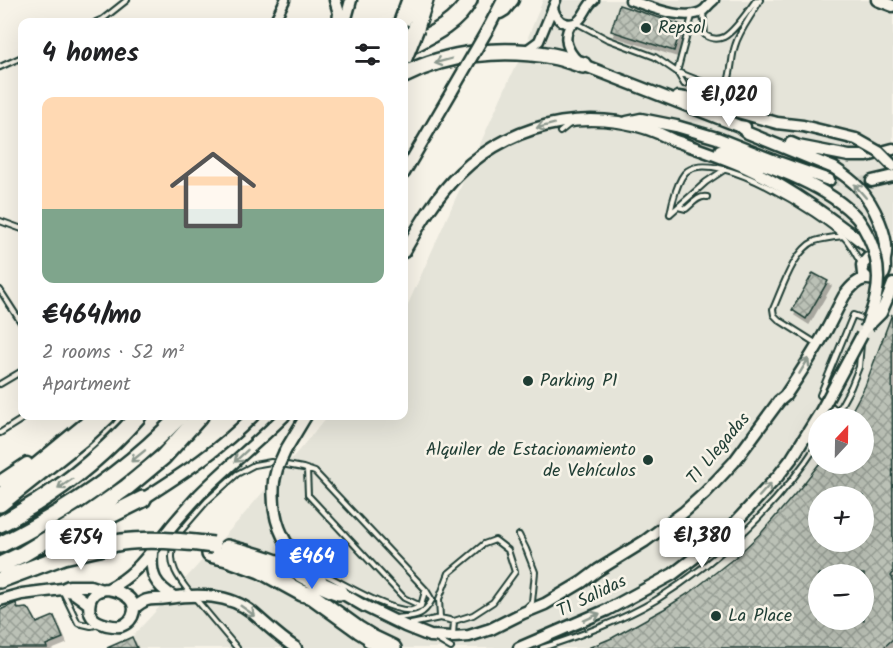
<!DOCTYPE html>
<html lang="en">
<head>
<meta charset="utf-8">
<style>
  :root { --surface:#fff; --page:#f6f6f6; --text:#202124; --muted:#757577; --accent:#2563eb }
  body { margin:0; font-family:Kalam,sans-serif; background:var(--page); color:var(--text); height:100vh; display:flex; flex-direction:column; font-size:22px; white-space:nowrap }
  * { box-sizing:border-box; margin:0 }
  p { font-size:20px; color:var(--muted) }
  .icon { flex:none; width:33px; height:33px; fill:none; stroke:currentColor; stroke-width:2; stroke-linecap:round; stroke-linejoin:round }
  .map { position:relative; flex:1; overflow:hidden }
  .sheet { position:absolute; left:18px; top:18px; width:390px; height:402px; display:flex; flex-direction:column; background:var(--surface); border-radius:12px; box-shadow:0 6px 24px #0002 }
  .sheet>* { flex:none }
  .needle { width:39px; rotate:22deg }
  .buttons { position:absolute; left:808px; top:408px; display:grid; gap:12px }
  .buttons a { display:grid; place-items:center; width:66px; height:66px; border-radius:50%; background:var(--surface); box-shadow:0 6px 24px #0002; font-size:30px }
  .price { position:absolute; translate:-50% -51px; padding:0 14px; border-radius:6px; background:#fff; color:#222; font-size:20px; line-height:39px; filter:drop-shadow(0 2px 3px #0008) }
  .price::after { content:''; position:absolute; left:50%; top:36px; width:18px; height:14px; margin-left:-9px; background:inherit; clip-path:polygon(0 0,100% 0,50% 100%) }
  .price.active { background:var(--accent); color:#fff }
  ul { padding:0; list-style:none }
  li { display:grid; align-content:center; gap:12px; height:318px; padding:0 24px }
  li span { display:grid; place-items:center; height:186px; border-radius:12px; color:#555 }
  li>.icon { margin-inline-start:auto }
  span .icon { width:108px; height:108px; fill:#fffc; stroke-width:1 }
  li b { font-size:26px }
  h2 { display:flex; justify-content:space-between; align-items:center; height:72px; padding:0 24px; font-size:26px }
  .map>svg:first-child { display:block }
  .built { fill:#e5e4d9; fill-rule:evenodd }
  .building { fill:url(#building-cross-hatch); stroke:#1f3d34; stroke-width:1.5; fill-rule:evenodd; filter:url(#shadow) }
  .lines { fill:none; stroke-linecap:round; stroke-linejoin:round }
  .tertiary-tunnel { stroke:#cccfc4; stroke-width:10; stroke-dasharray:10 5; stroke-linecap:butt }
  .service-casing { stroke:#1f3d34; stroke-width:8 }
  .minor-casing { stroke:#1f3d34; stroke-width:13 }
  .tertiary-casing { stroke:#1f3d34; stroke-width:15 }
  .motorway-casing { stroke:#1f3d34; stroke-width:20 }
  .service { stroke:#f7f3e8; stroke-width:4 }
  .minor { stroke:#f7f3e8; stroke-width:8 }
  .tertiary { stroke:#f7f3e8; stroke-width:10 }
  .motorway { stroke:#f7f3e8; stroke-width:15 }
  .service-bridge-casing { stroke:#1f3d34; stroke-width:8; stroke-linecap:butt }
  .tertiary-bridge-casing { stroke:#1f3d34; stroke-width:15; stroke-linecap:butt }
  .motorway-bridge-casing { stroke:#1f3d34; stroke-width:20; stroke-linecap:butt }
  .service-bridge { stroke:#f7f3e8; stroke-width:4 }
  .tertiary-bridge { stroke:#f7f3e8; stroke-width:10 }
  .motorway-bridge { stroke:#f7f3e8; stroke-width:15 }
  .oneway { stroke:#8b988e }
  .poi-dot { fill:#1f3d34; stroke:#f7f3e8; stroke-width:2 }
  .labels { text-anchor:middle; dominant-baseline:central; stroke-width:5; stroke-linejoin:round; paint-order:stroke }
  .poi-label { font-size:18px; fill:#1f3d34; stroke:#f7f3e8; text-anchor:start }
  .street-label { font-size:18px; fill:#1f3d34; stroke:#f7f3e8 }
</style>
</head>
<body>
<div class="map">
<svg width="893" height="648" viewBox="0 0 893 648">
  <defs>
    <pattern id="building-cross-hatch" width="8" height="8" patternUnits="userSpaceOnUse" patternTransform="scale(1.5)"><rect width="8" height="8" fill="#bbc1b6"/><path d="M0 0l8 8M0 8l8-8" fill="none" stroke="#979e95"/></pattern>
    <filter id="shadow"><feDropShadow dx="3" dy="5" stdDeviation="0" flood-color="#0004"/></filter>
  </defs>
  <rect width="100%" height="100%" fill="#f7f3e8"/>
  <filter id="ink" filterUnits="userSpaceOnUse"><feTurbulence type="fractalNoise" baseFrequency=".0167" numOctaves="2"/><feDisplacementMap in="SourceGraphic" scale="12" xChannelSelector="R" yChannelSelector="G"/><feConvolveMatrix kernelMatrix="1 2 1 2 8 2 1 2 1" color-interpolation-filters="sRGB"/></filter>
  <g filter="url(#ink)">
    <!-- built -->
    <path class="built" d="M543,0H893V648H107L132,637L240,519L328,416H404V313L513,71L532,39L528,37ZM819,418H864V464H819ZM819,496H864V542H819ZM819,574H864V620H819Z"/>
    <!-- building -->
    <path class="building" d="M619,5L682,25L674,51L611,31Z
      M813,273L828,281L806,319L792,310Z
      M892,314L893,573L891,576L893,579V639L883,648H588L612,638L664,609L692,591L738,555L762,532L801,487L819,464H864V418H848L865,386ZM819,496H864V542H819ZM819,574H864V620H819Z
      M16,603L18,609L26,608L30,610L37,623L54,616L63,638L46,645L47,648H0V610Z
      M132,637L137,648H107Z"/>
    <g class="lines">
      <!-- tertiary-tunnel -->
      <path class="tertiary-tunnel" d="M829,180L849,182L872,181"/>
      <!-- service casing -->
      <g class="service-casing">
        <path id="service" d="M703,12L705,35C711,39 717,40 724,37C734,32 749,10 756,0
          M96,22L103,19L127,0
          M577,23L607,39L655,57L677,72L692,16
          M0,67L22,57
          M677,72C692,77 711,88 727,84C732,73 731,58 735,46C740,29 752,16 760,0
          M677,72L684,84
          M560,132L571,123
          M678,207L686,209C692,204 699,195 707,197
          M670,214C672,203 678,178 687,171C719,149 820,214 844,237C853,246 855,256 862,264
          M670,214L706,182L724,170
          M0,221L22,229
          M0,290L22,324
          M817,344L779,320L774,315L773,309C782,289 794,250 815,241C824,238 834,237 843,236
          M0,384L22,371
          M851,387L859,367L861,344
          M841,415L820,395L853,315L867,320
          M0,433L27,416
          M307,470L308,495L404,598L421,606
          M519,535L526,549L535,572L532,602L527,607
          M178,536L180,532L207,501L237,474L254,465L271,462L303,468L315,472L426,590L432,600C422,618 414,616 396,618
          M174,546C167,564 179,579 190,593
          M318,571C338,580 392,614 412,610C415,609 418,607 421,606L425,591
          M63,592L78,623L91,626L99,624
          M195,598L237,648
          M411,624L440,618L454,621L473,615L493,602L515,572L508,550L495,540L484,544L449,573L439,599L440,618
          M453,635L454,621
          M436,639L451,648
          M366,643L374,648
          M542,648C581,635 621,621 656,600C720,560 778,506 819,442"/>
      </g>
      <!-- minor casing -->
      <g class="minor-casing">
        <path id="minor" d="M630,0C648,6 687,23 704,10C707,7 710,3 714,0
          M553,8C555,15 558,21 565,23C583,28 584,7 594,0
          M274,22L285,0
          M571,24C562,38 567,50 578,61
          M524,52L539,41L556,0"/>
      </g>
      <!-- tertiary casing -->
      <g class="tertiary-casing">
        <path id="tertiary" d="M335,0L339,13L338,22
          M877,0L893,6
          M500,13L505,10L513,0
          M345,22L351,0
          M489,27L503,0
          M583,65L739,126L745,127
          M678,97L692,99L777,123L803,126L856,139
          M627,122L641,119L676,126L717,138L775,161L829,180
          M791,143L798,146L849,156H867L893,149
          M720,150C765,165 826,183 858,219
          M404,173L452,91
          M872,181L893,176
          M404,252C420,224 436,196 460,173C515,119 604,103 673,140C698,149 723,157 747,168C792,189 832,219 871,249L874,255
          M867,278L863,274L862,265L868,258L875,256
          M888,297L893,284
          M285,451L306,416
          M0,481L27,463
          M274,481C270,524 286,553 321,579
          M0,493L84,424L92,416
          M143,499C182,474 221,449 253,416
          M152,553C150,575 155,585 174,597
          M333,588L364,606L405,626L430,636L453,637L469,636L491,629L523,613L545,604L582,582L598,570L645,541L684,512L705,493L734,462L779,401L785,396C800,374 814,352 827,329C833,318 838,307 844,296C849,289 857,280 865,279C871,278 876,283 882,276C887,271 884,266 885,259C891,239 873,203 859,188C852,180 843,174 834,168L748,133L739,126
          M63,589L74,593L89,604
          M108,589C136,575 148,555 167,532C177,519 189,506 200,494C227,467 257,443 284,416
          M108,589C114,590 121,592 126,596C139,604 135,621 121,626C117,627 112,626 107,625C104,624 97,622 94,619C87,613 88,599 95,593C99,590 104,589 108,589Z
          M0,600L22,594L62,589L69,586H90L102,590
          M134,608C150,595 150,601 168,598C196,594 229,593 253,613C267,625 280,638 296,648
          M519,648L607,610L673,574L694,558L733,525L778,476L792,458L820,413"/>
      </g>
      <!-- motorway casing -->
      <g class="motorway-casing">
        <path id="motorway" d="M402,22L410,0
          M416,28L425,0
          M404,49C427,37 456,25 469,0
          M404,75C449,52 503,47 552,56C563,58 573,62 583,65
          M0,504L83,438L107,416
          M0,524C13,518 24,510 36,503C76,478 107,451 138,416
          M73,534L143,499
          M0,545C67,512 128,470 180,416
          M227,548C247,553 268,559 287,567C304,575 320,586 339,592
          M210,554L227,558L260,570L302,593L312,596L359,630L372,638L393,648
          M0,565L23,554L86,516L127,487L163,457L200,416
          M0,580L64,556L99,548"/>
      </g>
      <!-- service -->
      <use href="#service" class="service"/>
      <!-- minor -->
      <use href="#minor" class="minor"/>
      <!-- tertiary -->
      <use href="#tertiary" class="tertiary"/>
      <!-- motorway -->
      <use href="#motorway" class="motorway"/>
      <!-- service-bridge casing -->
      <g class="service-bridge-casing">
        <path id="service-bridge" d="M834,418L851,387"/>
      </g>
      <!-- tertiary-bridge casing -->
      <g class="tertiary-bridge-casing">
        <path id="tertiary-bridge" d="M452,91L489,27
          M856,139L879,152L893,166
          M858,219C874,241 882,269 876,296C874,307 869,317 866,328
          M868,326L881,313L888,297
          M820,413L862,335
          M274,481L277,469L285,451"/>
      </g>
      <!-- motorway-bridge casing -->
      <g class="motorway-bridge-casing">
        <path id="motorway-bridge" d="M404,58L416,28
          M99,548C107,546 114,543 122,542C152,538 183,541 213,545"/>
      </g>
      <!-- service-bridge -->
      <use href="#service-bridge" class="service-bridge"/>
      <!-- tertiary-bridge -->
      <use href="#tertiary-bridge" class="tertiary-bridge"/>
      <!-- motorway-bridge -->
      <use href="#motorway-bridge" class="motorway-bridge"/>
    </g>
    <!-- one-way arrows -->
    <defs><path id="oneway-shaft" d="M-6 0H5M1.5-3L5.5 0L1.5 3" fill="none" stroke-width="1.6" stroke-linecap="round" stroke-linejoin="round" transform="scale(1.5)"/></defs>
    <g class="oneway">
      <use href="#oneway-shaft" transform="translate(443 61) rotate(165)"/>
      <use href="#oneway-shaft" transform="translate(545 126) rotate(166)"/>
      <use href="#oneway-shaft" transform="translate(860 191) rotate(-131)"/>
      <use href="#oneway-shaft" transform="translate(804 366) rotate(-59)"/>
      <use href="#oneway-shaft" transform="translate(138 456) rotate(141)"/>
      <use href="#oneway-shaft" transform="translate(241 456) rotate(137)"/>
      <use href="#oneway-shaft" transform="translate(65 484) rotate(146)"/>
      <use href="#oneway-shaft" transform="translate(765 490) rotate(-48)"/>
      <use href="#oneway-shaft" transform="translate(248 611) rotate(35)"/>
      <use href="#oneway-shaft" transform="translate(592 617) rotate(-24)"/>
    </g>
  </g>
  <!-- markers -->
  <g class="poi-dot">
    <circle cx="646" cy="28" r="6"/>
    <circle cx="528" cy="381" r="6"/>
    <circle cx="648" cy="460" r="6"/>
    <circle cx="716" cy="616" r="6"/>
  </g>
  <g class="labels">
    <!-- poi labels -->
    <g class="poi-label">
      <text x="658" y="28">Repsol</text>
      <text x="540" y="381">Parking P1</text>
      <text x="636" y="450" text-anchor="end">Alquiler de Estacionamiento<tspan x="636" dy="21">de Vehículos</tspan></text>
      <text x="728" y="616">La Place</text>
    </g>
    <!-- street labels -->
    <g class="street-label">
      <text transform="translate(719 449) rotate(-50)">T1 Llegadas</text>
      <text transform="translate(592 597) rotate(-26)">T1 Salidas</text>
    </g>
  </g>
</svg>
<div class="buttons">
<a><svg class="needle" viewBox="-14 -14 28 28"><path d="M0-13l5 13h-10z" fill="#e53935"/><path d="M0 13l5-13h-10z" fill="#757577"/></svg></a>
<a>+</a>
<a>−</a>
</div>
<b class="price" style="left:729px;top:128px">€1,020</b>
<b class="price" style="left:702px;top:569px">€1,380</b>
<b class="price" style="left:81px;top:571px">€754</b>
<b class="price active" style="left:312px;top:590px">€464</b>
<section class="sheet">
<h2>4 homes<svg class="icon" aria-label="filters" viewBox="0 0 24 24"><path d="M4 7h16M4 17h16"/><circle cx="9" cy="7" r="2"/><circle cx="15" cy="17" r="2"/></svg></h2>
<ul>
<li><span style="background:linear-gradient(#ffd9b3 60%,#7fa58c 0)"><svg class="icon" aria-label="home" viewBox="0 0 24 24"><path d="M3 11l9-7 9 7M6 9v11h12V9"/></svg></span><div><b>€464/mo</b><p>2 rooms · 52 m²</p><p>Apartment</p></div></li>
</ul>
</section>
</div>
</body>
</html>
